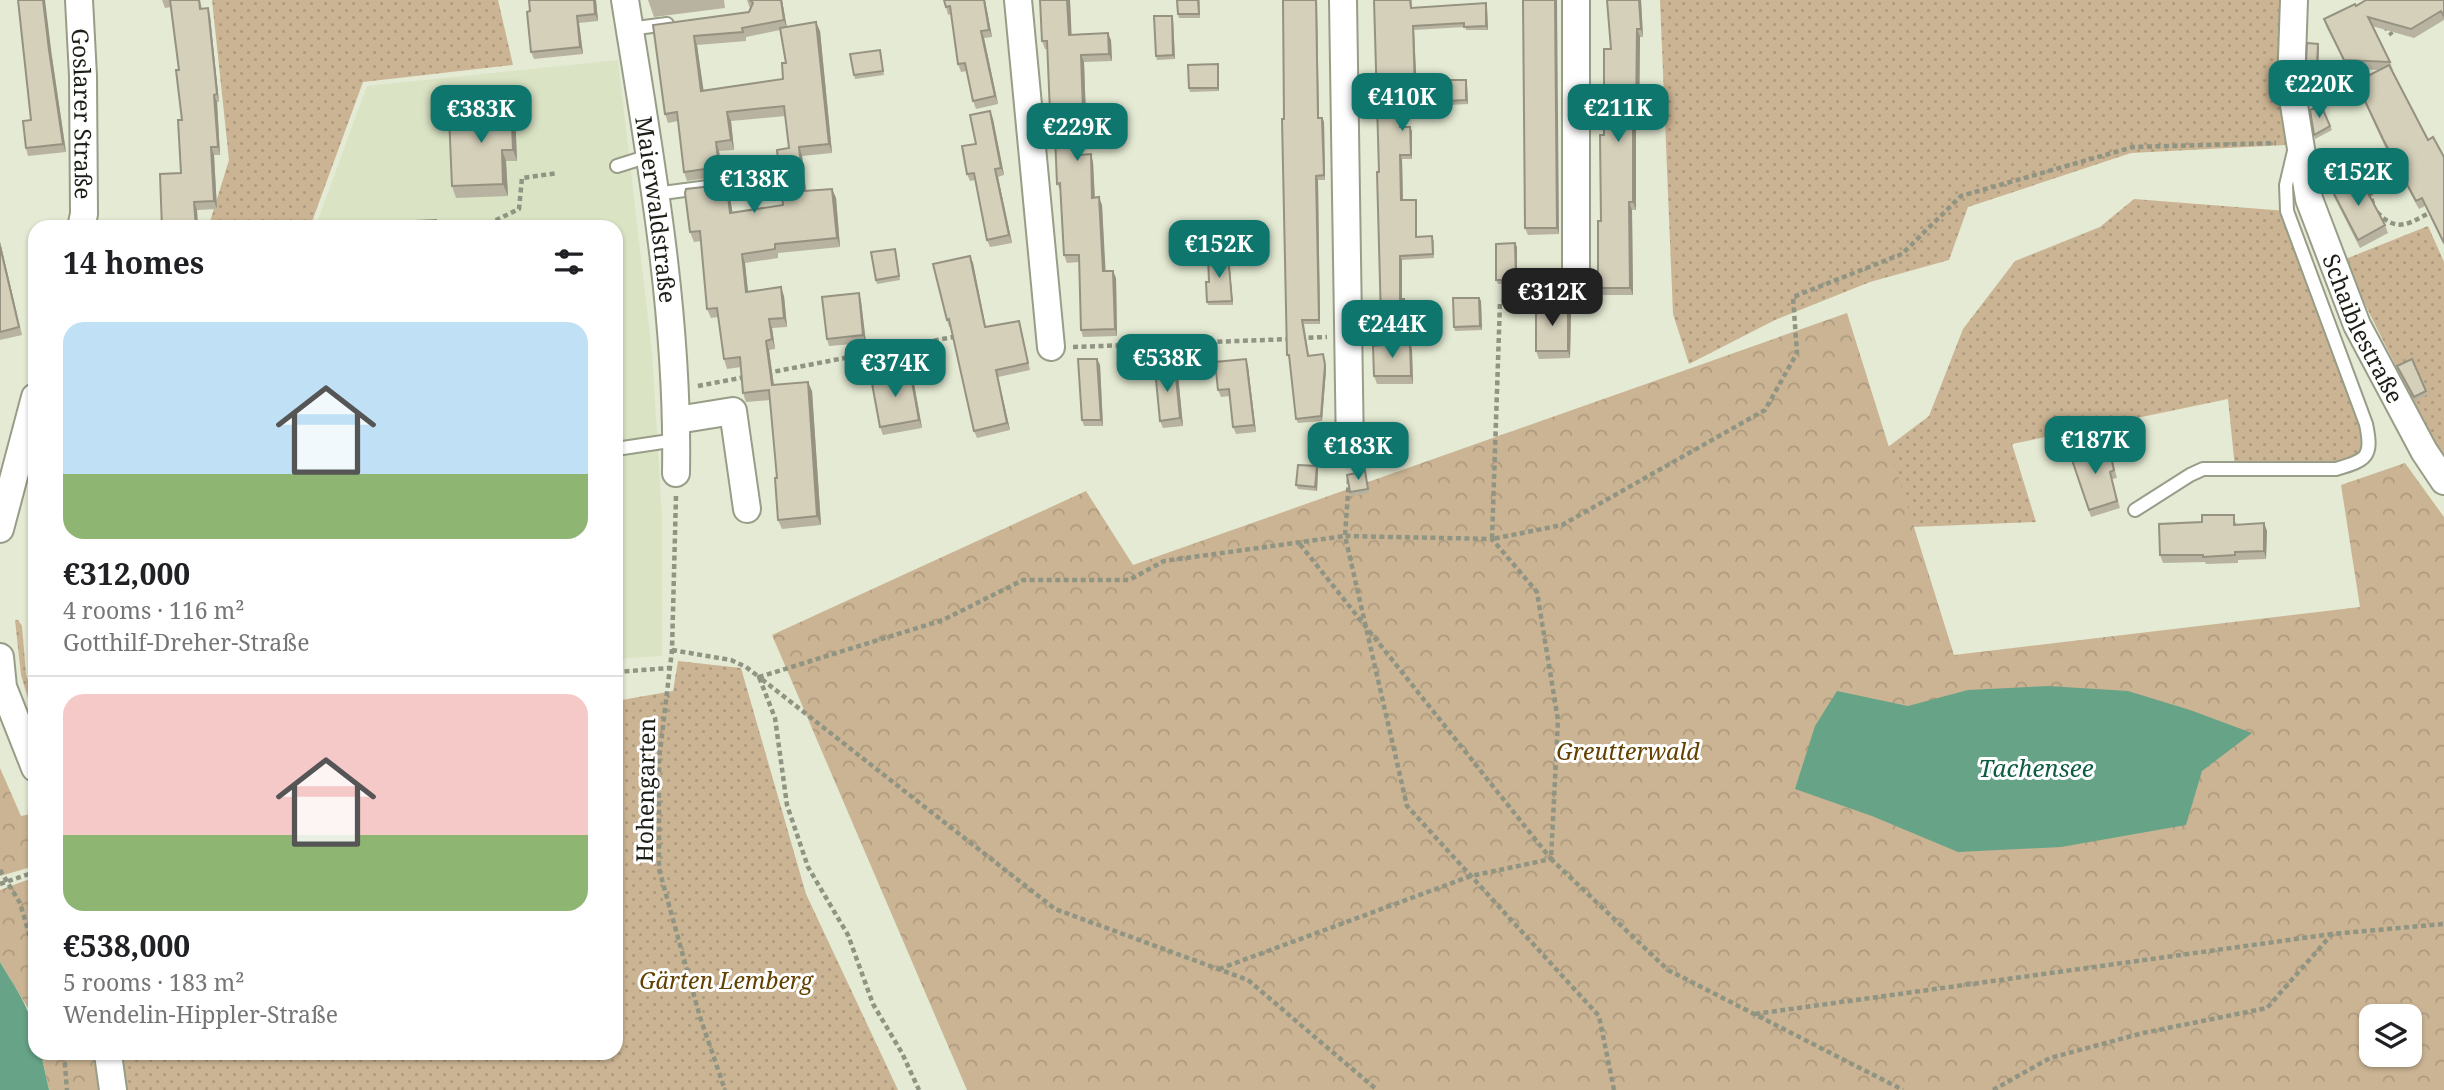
<!DOCTYPE html>
<html lang="en">
<head>
<meta charset="utf-8">
<style>
  :root { --surface:#fff; --page:#f2f2f2; --text:#202124; --muted:#757577; --line:#e0e0e0; --accent:#0f766e }
  body { margin:0; font-family:"Noto Serif",serif; background:var(--page); color:var(--text); height:100vh; display:flex; flex-direction:column; font-size:26px; white-space:nowrap }
  * { box-sizing:border-box; margin:0 }
  p { font-size:23px; color:var(--muted) }
  .icon { flex:none; width:38px; height:38px; fill:none; stroke:currentColor; stroke-width:2; stroke-linecap:round; stroke-linejoin:round }
  .map { position:relative; flex:1; overflow:hidden }
  .side { position:absolute; left:28px; top:220px; width:595px; height:840px; display:flex; flex-direction:column; background:var(--surface); border-radius:21px; box-shadow:0 2px 5px #0004 }
  .side>* { flex:none }
  .fabs { position:absolute; left:2359px; top:1004px; display:grid; gap:14px }
  .fabs a { display:grid; place-items:center; width:63px; height:63px; border-radius:14px; background:var(--surface); box-shadow:0 2px 5px #0004; font-size:35px }
  .price { position:absolute; translate:-50% -60px; padding:0 16px; border-radius:14px; background:var(--accent); color:#fff; font-size:23px; line-height:46px; filter:drop-shadow(0 2px 4px #0008) }
  .price::after { content:''; position:absolute; left:50%; top:42px; width:21px; height:16px; margin-left:-10px; background:inherit; clip-path:polygon(0 0,100% 0,50% 100%) }
  .price.current { background:#222; color:#fff }
  ul { padding:0; list-style:none }
  li { display:grid; align-content:center; gap:14px; height:371px; padding:0 35px }
  li+li { border-top:2px solid var(--line) }
  li span { display:grid; place-items:center; height:217px; border-radius:21px; color:#555 }
  li>.icon { margin-inline-start:auto }
  span .icon { width:126px; height:126px; fill:#fffc; stroke-width:1 }
  li b { font-size:30px }
  h2 { display:flex; justify-content:space-between; align-items:center; height:84px; padding:0 35px; font-size:30px }
  .map>svg:first-child { display:block }
  .built { fill:#dae3c4 }
  .grass { fill:url(#grass-dots) }
  .park { fill:url(#park-crowns); fill-rule:evenodd }
  .water { fill:#66a387 }
  .lines { fill:none; stroke-linecap:round; stroke-linejoin:round }
  .lane-casing { stroke:#979d87; stroke-width:16 }
  .street-casing { stroke:#979d87; stroke-width:30 }
  .path { stroke:#8f9483; stroke-width:4.5; stroke-dasharray:5 3.5; stroke-linecap:butt }
  .lane { stroke:#fff; stroke-width:12 }
  .street { stroke:#fff; stroke-width:26 }
  .wall { fill:#b7b3a0; fill-rule:evenodd }
  .shaded-wall { fill:#959282 }
  .building { fill:#d5d0ba; stroke:#959282; stroke-width:2 }
  .labels { text-anchor:middle; dominant-baseline:central; stroke-width:6; stroke-linejoin:round; paint-order:stroke }
  .street-label { font-size:23px; fill:#1b1e15; stroke:#fff }
  .park-label { font-size:23px; font-style:italic; fill:#624100; stroke:#fff }
  .water-label { font-size:24px; font-style:italic; fill:#0e5d42; stroke:#fff }
</style>
</head>
<body>
<div class="map">
<svg width="2444" height="1090" viewBox="0 0 2444 1090">
  <defs>
    <pattern id="grass-dots" width="8" height="8" patternUnits="userSpaceOnUse" patternTransform="scale(1.75)"><rect width="8" height="8" fill="#cbb493"/><path d="M2 2h.1M6 6h.1" fill="none" stroke="#ae9a7e" stroke-width="1.8" stroke-linecap="round"/></pattern>
    <pattern id="park-crowns" width="20" height="18" patternUnits="userSpaceOnUse" patternTransform="scale(1.75)"><rect width="20" height="18" fill="#cbb493"/><path d="M2 6a3 3 0 1 1 6 0M12 15a3 3 0 1 1 6 0" fill="none" stroke="#ae9a7e"/></pattern>
  </defs>
  <rect width="100%" height="100%" fill="#e4ead3"/>
  <!-- built -->
  <path class="built" d="M618,60L652,353L662,517V656L616,659V228H315L367,86Z"/>
  <!-- grass -->
  <path class="grass" d="M212,0H498L513,65L363,82L310,227L208,228L229,160Z
    M1660,0H2294L2286,145L2131,153L1968,207L1949,260L1870,282L1775,320L1689,364L1673,314Z
    M2134,199L2287,211L2370,446L2356,463L2235,468L2228,399L2012,444L2036,522L1864,529L1823,496L1929,416L1963,329L2015,261L2100,227Z
    M2428,226L2444,262V463L2343,260Z
    M15,620H18L22,626L26,674L35,703V721L21,675Z
    M678,661L741,668L806,894L898,1090H119L116,1054H616V701L673,691Z"/>
  <!-- park -->
  <path class="park" d="M1847,313L1954,655L2360,607L2341,485L2405,463L2444,517V1090H967L772,635L1086,491L1133,565ZM2371,1017H2410V1055H2371Z
    M0,768L21,816L35,813V866L0,876Z
    M35,877V1032L29,1010L0,962V890Z
    M41,1054H101L106,1090H49Z"/>
  <!-- water -->
  <path class="water" d="M2048,686L2128,691L2190,710L2252,733L2202,771L2186,825L2061,847L1958,852L1872,816L1795,789L1815,726L1837,691L1908,706L1968,690Z
    M0,962C20,996 35,1012 35,1054H41L49,1090H0Z"/>
  <g class="lines">
    <!-- lane casing -->
    <g class="lane-casing">
      <path id="lane" d="M629,29L667,24
        M617,166L649,156
        M655,194L775,178
        M616,449L676,440
        M2135,510L2190,475L2203,469H2336C2367,460 2373,457 2366,424L2287,211L2286,185L2294,151"/>
    </g>
    <!-- street casing -->
    <g class="street-casing">
      <g id="street">
        <path id="s1" d="M79,0L83,76L84,214L81,228"/>
        <path id="s2" d="M625,0C650,156 679,315 676,473"/>
        <path d="M1018,0L1051,347"/>
        <path d="M1343,0L1350,452"/>
        <path d="M1576,0V278"/>
        <path id="s3" d="M2294,0L2291,86L2309,199L2357,325L2424,451L2444,481"/>
        <path d="M677,420L733,411L747,509"/>
        <path d="M0,529L35,397"/>
        <path d="M0,657L3,687L35,768"/>
        <path d="M108,1054L113,1090"/>
      </g>
    </g>
    <!-- path -->
    <path class="path" d="M2384,26L2392,35
      M2373,204C2366,181 2371,178 2392,169
      M2377,212C2398,234 2409,223 2433,211
      M488,224L519,209L522,178L558,173
      M1566,301L1500,302L1492,539L1562,525L1765,410L1797,353L1793,297L1902,254L1961,196L2133,147L2276,143
      M1300,338L1327,337
      M1073,347L1292,339
      M767,373L958,336
      M698,386L745,377
      M1349,479L1345,536L1164,561L1129,580H1023L943,620L759,677L1055,909L1248,980L1377,1090
      M676,496L672,650L659,760V869L700,1017L725,1090
      M672,650L731,660L746,667L759,677L775,718L787,805L808,867L848,935L873,1004L902,1053L919,1090
      M616,672L670,668
      M0,870L20,903L35,954
      M0,884L35,872
      M1219,969L1471,876L1551,859L1299,543
      M1755,1014L2332,934
      M64,1054L67,1090
      M1614,1090L1599,1016L1407,806L1345,536L1492,539L1537,592L1558,720L1551,859L1668,970L1903,1090
      M1993,1090L2050,1058L2143,1033L2267,1008L2332,934L2444,924"/>
    <!-- lane -->
    <use href="#lane" class="lane"/>
    <!-- street -->
    <use href="#street" class="street"/>
  </g>
  <!-- wall -->
  <path class="wall" d="M162,0H200L202,9L208,8L210,16L219,102H217L220,155H214L217,209L197,210L198,228H162L181,173L182,120L179,70L171,7L165,8Z
    M529,0H596L598,21L579,23L583,54L534,59L531,52Z
    M648,0H724L725,8L654,17Z
    M747,0H782L787,27L820,31L832,153L802,156L806,191L832,189L836,198L840,247L778,253V258L745,263L748,292L784,296L787,327L772,328L775,349L769,350L774,385L812,391L821,525L782,529L778,520L777,478L770,400L746,402L743,393L741,367L727,369L724,359L718,317L711,318L707,309L701,241L694,242L690,232L721,185L722,188L730,197L732,213L783,205L789,148L785,116L731,121L734,150L719,151L722,176L687,181L684,172L678,121L668,123L665,114L653,25L749,12L751,8L749,6ZM780,30L786,63L783,79L703,91L697,45L746,41V37Z
    M985,0L992,37L984,38L998,104L976,109L973,101L967,71L961,72L958,64L951,14L948,15L946,7Z
    M1040,0H1070L1071,35L1111,40L1112,61L1084,62L1086,118H1080L1082,155L1093,162L1095,198L1102,205L1105,271L1116,278L1117,336L1083,337L1081,330L1079,262L1067,263L1064,255L1061,191L1057,184L1055,119H1052L1050,112L1047,49H1045L1042,41Z
    M1177,0H1200V18H1179L1178,14Z
    M1374,0H1412V8L1487,7L1488,30H1466L1465,27L1414,30L1417,95L1400,96L1402,127L1412,131V159H1402L1403,200H1416L1417,204V237L1434,240V258L1402,260V299H1404L1406,303V322L1382,323L1381,319L1379,172Z
    M1523,0L1559,234L1528,235L1525,228Z
    M1641,0L1643,37H1640L1639,125H1636V210H1632L1633,295H1601L1598,288L1604,135L1611,49Z
    M2444,0V20L2414,38L2372,26L2390,62L2393,70H2392L2428,140L2444,157V245L2425,206L2419,209L2385,147L2359,90L2356,82L2380,70L2348,69L2327,28L2324,19L2356,6Z
    M1172,16L1173,19L1175,59L1157,60L1156,56Z
    M2319,48L2318,68L2307,67L2306,63Z
    M881,54L884,75L855,79L854,75Z
    M52,57L66,152L28,156L26,148L31,120Z
    M1219,68V91L1190,92L1189,88Z
    M1467,84L1468,104L1449,105L1447,101Z
    M2321,105L2332,130L2315,139L2314,135Z
    M515,110L517,161H506L508,196L456,198L452,186L490,115Z
    M990,111L993,119L1004,175L998,177L1012,243L990,247L987,240L975,180L970,181L967,174L976,144Z
    M1322,118L1324,122L1325,180H1318L1320,324H1304L1309,356L1325,359L1326,370L1322,421L1298,423L1296,419L1290,359L1287,355L1284,119Z
    M2332,190L2385,225L2388,233L2360,248L2334,197Z
    M0,242L22,335L0,340Z
    M1517,247V284H1498L1496,280Z
    M896,252L900,280L877,284L876,280Z
    M1228,255L1229,259L1233,305H1208L1207,302Z
    M970,256L973,263L986,327L1019,321L1021,328L1030,370L998,377L1010,430L977,438L974,431L951,327H949L947,320Z
    M859,293L861,301L866,343L829,346L827,339Z
    M1479,298L1481,301L1482,330L1455,331L1454,327Z
    M1571,313L1570,358L1539,359L1536,351Z
    M1412,350L1413,384H1377L1374,376Z
    M1097,359L1100,365L1103,426H1084L1082,420Z
    M1246,359L1248,366L1256,432L1236,434L1233,427L1230,396L1221,397L1218,390Z
    M2412,359L2427,395L2415,401L2397,366Z
    M910,371L913,378L922,428L883,435L880,427Z
    M1178,375L1183,426L1163,428L1160,421Z
    M2108,444L2117,478L2112,479L2120,508L2091,517L2070,454Z
    M1317,466L1318,470L1317,491L1298,489L1296,485Z
    M1365,471L1369,493L1351,496L1350,492Z
    M2236,522L2237,525L2264,523L2267,531L2266,559L2238,560V563L2206,564L2205,562L2163,563L2160,555Z"/>
  <!-- shaded-wall -->
  <path class="shaded-wall" d="M43,0H45L52,57L66,152L63,144L49,50Z
    M594,0H596L598,21L595,14Z
    M781,0H782L787,29L784,20Z
    M984,0H985L992,37L989,30Z
    M1067,0H1070L1072,42L1069,35Z
    M1316,0H1317L1319,123L1318,118Z
    M1555,0H1557L1559,234L1557,228Z
    M1639,0H1641L1643,37L1641,29Z
    M1486,3L1487,7L1488,30L1486,26Z
    M208,8L210,16L219,102L217,94Z
    M577,16L579,23L583,54L580,47Z
    M1172,16L1173,19L1175,59L1173,55Z
    M816,22L820,31L832,153L829,144Z
    M1413,26L1414,30L1417,95L1415,91Z
    M1637,29L1640,37L1639,125L1636,117Z
    M981,31L984,38L998,104L995,96Z
    M1108,33L1111,40L1112,61L1109,54Z
    M694,36L697,45L705,100L701,91Z
    M2318,44L2319,48L2318,68L2317,64Z
    M1081,55L1084,62L1086,118L1083,110Z
    M1218,64L1219,68V91L1218,88Z
    M1466,80L1467,84L1468,104L1466,100Z
    M1399,92L1400,96L1402,131L1400,127Z
    M214,95L217,102L220,155L218,147Z
    M511,99L515,110L517,161L513,150Z
    M990,111L993,119L1004,175L1001,168Z
    M1078,111L1080,118L1082,162L1079,155Z
    M727,112L731,121L734,150L731,140Z
    M1633,117L1636,125V210L1633,202Z
    M1322,118L1324,122L1325,180L1324,175Z
    M1410,127L1412,131V159L1411,155Z
    M716,142L719,151L722,176L719,167Z
    M211,147L214,155L217,209L214,201Z
    M799,147L802,156L807,200L804,191Z
    M502,150L506,161L508,196L503,184Z
    M1091,154L1093,162L1095,205L1092,198Z
    M1400,155L1402,159L1403,204L1401,200Z
    M995,169L998,177L1012,243L1009,235Z
    M1316,176L1318,180L1320,324L1319,320Z
    M727,188L730,197L734,222L730,213Z
    M832,189L836,198L840,247L837,238Z
    M1099,197L1102,205L1106,278L1103,271Z
    M1416,200L1417,204V241L1416,237Z
    M194,202L197,210L198,228H196Z
    M1629,202L1632,210L1633,295L1630,288Z
    M0,242L22,335L0,246Z
    M1515,243L1517,247V284L1516,280Z
    M742,254L745,263L749,301L746,292Z
    M1228,255L1229,259L1233,305L1232,301Z
    M970,256L973,263L987,334L985,327Z
    M1400,256L1402,260V303L1400,299Z
    M1113,271L1116,278L1117,336L1115,329Z
    M781,287L784,296L787,327L784,318Z
    M859,293L861,301L866,343L863,335Z
    M1479,298L1481,301L1482,330L1480,326Z
    M1404,299L1406,303V322L1405,318Z
    M1568,305L1571,313L1570,358L1568,351Z
    M769,319L772,328L775,349L772,339Z
    M766,341L769,350L775,394L772,385Z
    M1410,342L1412,350L1413,384L1411,376Z
    M1323,354L1326,370L1322,421L1321,416Z
    M1097,359L1100,365L1103,426L1101,420Z
    M1246,359L1248,366L1256,432L1254,425Z
    M1175,367L1178,375L1183,426L1180,418Z
    M996,370L998,377L1010,430L1007,423Z
    M910,371L913,378L922,428L919,420Z
    M808,382L812,391L821,525L817,516Z
    M616,399L617,435L616,431Z
    M1317,466L1318,470L1317,491L1315,487Z
    M2264,523L2267,531L2266,559L2264,551Z"/>
  <!-- building -->
  <path class="building" d="M18,0H43L49,50L63,144L26,148L23,121L31,120Z
    M170,0H199L200,9L208,8L217,94L214,95L218,147H211L214,201L194,202L196,228H162L160,174L181,173L178,120H182L176,70H179Z
    M529,0H594L595,14L577,16L580,47L531,52L527,12L530,11Z
    M750,0H781L784,20L742,28L743,32L694,36L701,91L783,79L782,63H786L780,28L816,22L829,144L799,147L804,191L832,189L837,238L775,244V249L742,254L746,292L781,287L784,318L769,319L772,339L766,341L772,385L808,382L817,516L778,520L775,478H777L769,390L743,393L740,357L724,359L717,308L707,309L700,231L690,232L685,193L686,189L721,185V188H727L730,213L783,205L777,150L789,148L784,106L727,112L731,140L716,142L719,167L684,172L677,112L665,114L653,25L749,12L753,3Z
    M944,0H984L989,30L981,31L995,96L973,101L965,63L958,64L950,6L946,7Z
    M1040,0H1067L1069,35L1108,33L1109,54L1081,55L1083,110L1078,111L1079,155L1091,154L1092,198L1099,197L1103,271H1113L1115,329L1081,330L1079,255H1064L1060,183L1057,184L1054,111L1050,112L1047,41H1042Z
    M1177,0H1198L1199,14H1178Z
    M1283,0H1316L1318,118H1322L1324,175L1316,176L1319,320H1302L1308,356L1323,354L1325,365L1321,416L1296,419L1289,355H1287L1282,119H1284Z
    M1374,0H1410L1411,8L1486,3V26L1464,27V23L1413,26L1415,91L1399,92L1400,127H1410L1411,155H1400L1401,200H1416V237L1432,236L1433,254L1400,256V299H1404L1405,318L1381,319L1377,172H1379Z
    M1523,0H1555L1557,228H1525Z
    M1607,0H1639L1641,29H1637L1636,117H1633V202H1629L1630,288H1598V221H1601L1600,135H1604V49H1611Z
    M2366,0H2444V16L2441,11L2411,29L2368,17L2390,62L2344,60L2324,19L2355,4L2356,6Z
    M1154,16H1172L1173,55L1156,56Z
    M2307,43L2318,44L2317,64L2306,63Z
    M880,50L883,71L854,75L850,54Z
    M1218,64V88H1189L1188,65Z
    M2389,65L2428,140L2433,137L2444,157V243L2422,198L2416,201L2383,139L2356,82Z
    M1447,80H1466V100L1447,101Z
    M511,99L513,150H502L503,184L452,186L449,116L490,115L489,100Z
    M2321,105L2330,126L2314,135L2310,110Z
    M990,111L1001,168L995,169L1009,235L987,240L974,173L967,174L962,146L976,144L970,115Z
    M2359,176L2385,225L2358,240L2332,190Z
    M436,220V228H370V223Z
    M1515,243L1516,280H1496V244Z
    M0,246L19,327L0,332Z
    M895,249L899,276L876,280L871,252Z
    M1228,255L1232,301L1207,302L1206,282H1209L1208,257Z
    M970,256L985,327L1019,321L1028,363L996,370L1007,423L974,431L949,319L947,320L933,264Z
    M859,293L863,335L827,339L822,297Z
    M1453,298H1479L1480,326L1454,327Z
    M1536,305H1568V351H1536Z
    M1410,342L1411,376H1374L1373,346Z
    M1078,359H1097L1101,420H1082Z
    M1246,359L1254,425L1233,427L1229,389L1218,390L1215,362Z
    M2412,359L2426,391L2414,397L2397,366Z
    M1175,367L1180,418L1160,421L1155,369Z
    M910,371L919,420L880,427L871,378Z
    M2108,444L2114,470L2110,472L2117,501L2089,510L2070,454Z
    M1298,465L1317,466L1315,487L1296,485Z
    M1365,471L1368,489L1350,492L1347,475Z
    M2202,515H2234V525L2264,523V551L2235,552V555L2203,557V555H2160L2159,524L2202,522Z"/>
  <g class="labels">
    <!-- street labels -->
    <g class="street-label">
      <text stroke="none"><textPath href="#s1" startOffset="114">Goslarer Straße</textPath></text>
      <text stroke="none"><textPath href="#s2" startOffset="212">Maierwaldstraße</textPath></text>
      <text stroke="none"><textPath href="#s3" startOffset="341">Schaiblestraße</textPath></text>
      <text transform="translate(645 790) rotate(-89)">Hohengarten</text>
    </g>
    <!-- park labels -->
    <g class="park-label">
      <text x="1628" y="751">Greutterwald</text>
      <text x="726" y="980">Gärten Lemberg</text>
    </g>
    <!-- water labels -->
    <g class="water-label">
      <text x="2036" y="767">Tachensee</text>
    </g>
  </g>
</svg>
<div class="fabs">
<a><svg class="icon" aria-label="layers" viewBox="0 0 24 24"><path d="M12 4l9 5-9 5-9-5zM3 14l9 5 9-5"/></svg></a>
</div>
<b class="price" style="left:2319px;top:120px">€220K</b>
<b class="price" style="left:1402px;top:133px">€410K</b>
<b class="price" style="left:1618px;top:144px">€211K</b>
<b class="price" style="left:481px;top:145px">€383K</b>
<b class="price" style="left:1077px;top:163px">€229K</b>
<b class="price" style="left:2358px;top:208px">€152K</b>
<b class="price" style="left:754px;top:215px">€138K</b>
<b class="price" style="left:1219px;top:280px">€152K</b>
<b class="price current" style="left:1552px;top:328px">€312K</b>
<b class="price" style="left:1392px;top:360px">€244K</b>
<b class="price" style="left:1167px;top:394px">€538K</b>
<b class="price" style="left:895px;top:399px">€374K</b>
<b class="price" style="left:2095px;top:476px">€187K</b>
<b class="price" style="left:1358px;top:482px">€183K</b>
<section class="side">
<h2>14 homes<svg class="icon" aria-label="filters" viewBox="0 0 24 24"><path d="M4 7h16M4 17h16"/><circle cx="9" cy="7" r="2"/><circle cx="15" cy="17" r="2"/></svg></h2>
<ul>
<li><span style="background:linear-gradient(#bfe0f5 70%,#8fb573 0)"><svg class="icon" aria-label="home" viewBox="0 0 24 24"><path d="M3 11l9-7 9 7M6 9v11h12V9"/></svg></span><div><b>€312,000</b><p>4 rooms · 116 m²</p><p>Gotthilf-Dreher-Straße</p></div></li>
<li><span style="background:linear-gradient(#f6c9c9 65%,#8fb573 0)"><svg class="icon" aria-label="home" viewBox="0 0 24 24"><path d="M3 11l9-7 9 7M6 9v11h12V9"/></svg></span><div><b>€538,000</b><p>5 rooms · 183 m²</p><p>Wendelin-Hippler-Straße</p></div></li>
</ul>
</section>
</div>
</body>
</html>
